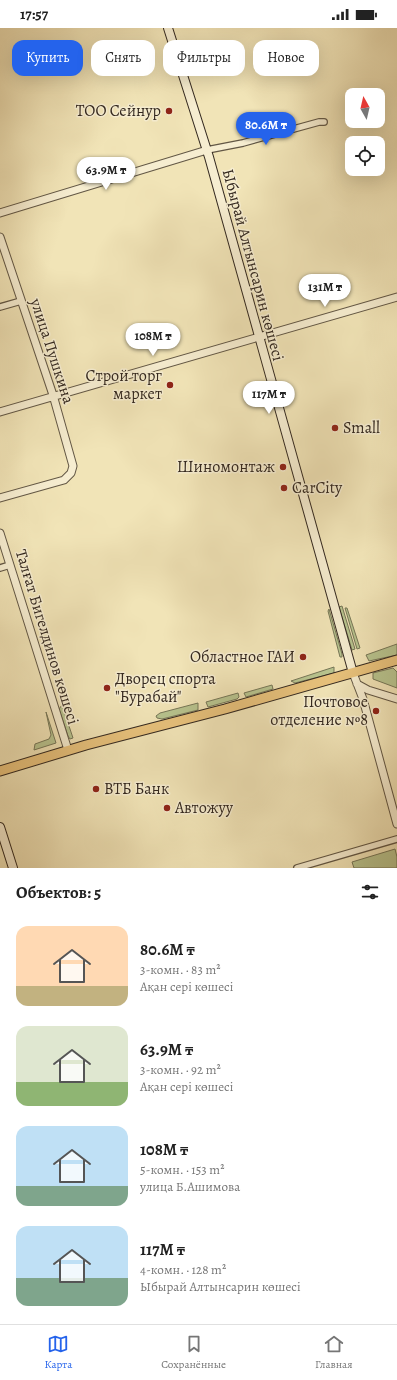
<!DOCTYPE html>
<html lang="ru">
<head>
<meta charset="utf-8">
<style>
  :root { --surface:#fff; --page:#f6f6f6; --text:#222; --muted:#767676; --line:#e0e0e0; --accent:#2563eb }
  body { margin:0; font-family:Alegreya,serif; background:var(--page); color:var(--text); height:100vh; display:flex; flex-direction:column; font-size:15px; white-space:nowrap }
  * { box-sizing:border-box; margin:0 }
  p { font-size:13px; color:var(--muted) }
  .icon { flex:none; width:22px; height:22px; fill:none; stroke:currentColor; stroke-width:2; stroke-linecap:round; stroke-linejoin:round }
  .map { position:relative; height:840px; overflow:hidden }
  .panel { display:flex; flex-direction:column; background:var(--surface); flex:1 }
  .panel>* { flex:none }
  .banner { position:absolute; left:12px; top:12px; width:373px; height:36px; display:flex; gap:8px }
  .needle { width:26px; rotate:352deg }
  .controls { position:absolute; left:345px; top:60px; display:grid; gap:8px }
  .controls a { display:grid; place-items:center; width:40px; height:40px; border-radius:8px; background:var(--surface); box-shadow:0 4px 16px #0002; font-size:20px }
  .price { position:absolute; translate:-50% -34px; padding:0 9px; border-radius:14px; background:#fff; color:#222; font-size:13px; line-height:26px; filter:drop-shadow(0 1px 2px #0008) }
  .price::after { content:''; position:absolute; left:50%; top:24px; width:12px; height:9px; margin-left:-6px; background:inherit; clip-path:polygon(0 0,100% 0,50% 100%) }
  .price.on { background:var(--accent); color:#fff }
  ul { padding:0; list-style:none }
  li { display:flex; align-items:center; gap:12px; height:100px; padding:0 16px }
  li span { display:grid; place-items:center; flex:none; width:112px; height:80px; border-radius:12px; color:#555 }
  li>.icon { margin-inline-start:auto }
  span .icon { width:48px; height:48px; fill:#fffc; stroke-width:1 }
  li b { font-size:17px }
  h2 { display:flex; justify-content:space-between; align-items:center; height:48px; padding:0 16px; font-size:17px }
  .chip { padding:0 14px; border-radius:12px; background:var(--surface); box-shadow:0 4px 16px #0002; font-size:14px; line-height:36px }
  .chip.on { background:var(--accent); color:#fff }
  .status { display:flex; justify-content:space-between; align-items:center; height:28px; padding:0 20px; background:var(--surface); direction:ltr }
  .status svg { height:11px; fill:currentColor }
  .dock { display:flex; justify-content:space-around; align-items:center; height:56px; border-top:1px solid var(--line); background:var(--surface); font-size:11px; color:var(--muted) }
  .dock a { display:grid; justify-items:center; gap:2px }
  .dock .on { color:var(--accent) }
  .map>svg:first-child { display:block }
  .green { fill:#b8c48f; stroke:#767657 }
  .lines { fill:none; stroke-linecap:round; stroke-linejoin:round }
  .minor-casing { stroke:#625745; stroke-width:8 }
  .tertiary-casing { stroke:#625745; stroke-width:9 }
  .secondary-casing { stroke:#33281f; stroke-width:10 }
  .trunk-casing { stroke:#33281f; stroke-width:11 }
  .minor { stroke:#f6edd0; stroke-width:5.5 }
  .tertiary { stroke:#f6edd0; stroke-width:7 }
  .secondary { stroke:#f6edd0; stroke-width:8 }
  .trunk { stroke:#e8c27c; stroke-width:9 }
  .poi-dot { fill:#8f2418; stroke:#f6edd0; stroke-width:1.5 }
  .labels { text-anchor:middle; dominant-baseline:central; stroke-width:3; stroke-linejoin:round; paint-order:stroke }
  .poi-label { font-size:16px; fill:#33281f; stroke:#f6edd0; text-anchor:end }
  .street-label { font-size:16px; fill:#33281f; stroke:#f6edd0 }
</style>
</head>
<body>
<div class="status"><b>17:57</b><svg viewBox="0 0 49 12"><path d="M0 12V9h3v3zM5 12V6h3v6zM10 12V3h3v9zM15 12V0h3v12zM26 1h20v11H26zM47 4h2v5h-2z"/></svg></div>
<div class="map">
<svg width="397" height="840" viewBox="0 0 397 840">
  <rect width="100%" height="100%" fill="#f1e4b7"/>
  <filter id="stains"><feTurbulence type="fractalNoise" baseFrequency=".005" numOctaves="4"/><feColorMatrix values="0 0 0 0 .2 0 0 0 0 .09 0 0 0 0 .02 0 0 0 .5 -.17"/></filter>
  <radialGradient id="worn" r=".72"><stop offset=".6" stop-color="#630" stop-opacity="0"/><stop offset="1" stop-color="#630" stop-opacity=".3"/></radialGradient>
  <!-- green -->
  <path class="green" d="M342,578L355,621L352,622L339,579Z
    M345,580H347L360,620L357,621Z
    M329,581L342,626V629H340L328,583Z
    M397,616V627L369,633L366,627Z
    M334,639V645L295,655L291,653Z
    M393,640L397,644V660L373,651V645Z
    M272,657L273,661L246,669L244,665Z
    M238,665L239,669L237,671L208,679L206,674Z
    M198,675V682L162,691L157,690L156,688L160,685Z
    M62,677L73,710L70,711L68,708L59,681Z
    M46,684L56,715L34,722L35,716L49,711L51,707Z
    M395,821L397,829V840H354L352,834Z"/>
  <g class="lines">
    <!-- minor casing -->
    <g class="minor-casing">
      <path id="minor" d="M207,122L243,115L319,94H324
        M0,279L21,273
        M0,540L10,537
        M297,840L397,811"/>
    </g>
    <!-- tertiary casing -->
    <g class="tertiary-casing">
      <path id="tertiary" d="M0,185L207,122
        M0,209L53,367L73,438L71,445L64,452L0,470
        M0,384L397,269
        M0,505L68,722
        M353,645L363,671L397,796
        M357,656L368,662L397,671"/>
    </g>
    <!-- secondary casing -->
    <g class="secondary-casing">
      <path id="secondary" d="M168,0L209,129L353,645
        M0,799L13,840"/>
    </g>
    <!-- trunk casing -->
    <g class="trunk-casing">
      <path id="trunk" d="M0,743L86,717L225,681L397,632"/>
    </g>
    <!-- minor -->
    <use href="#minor" class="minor"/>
    <!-- tertiary -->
    <use href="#tertiary" class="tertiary"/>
    <!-- secondary -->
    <use href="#secondary" class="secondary"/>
    <!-- trunk -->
    <use href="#trunk" class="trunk"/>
  </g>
  <!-- markers -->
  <g class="poi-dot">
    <circle cx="169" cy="83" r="4"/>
    <circle cx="170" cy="357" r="4"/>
    <circle cx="335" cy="400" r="4"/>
    <circle cx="283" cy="439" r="4"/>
    <circle cx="284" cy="460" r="4"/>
    <circle cx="303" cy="629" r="4"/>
    <circle cx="107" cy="660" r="4"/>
    <circle cx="376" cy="683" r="4"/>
    <circle cx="96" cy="761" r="4"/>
    <circle cx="167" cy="780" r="4"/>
  </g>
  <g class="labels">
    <!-- poi labels -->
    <g class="poi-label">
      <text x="161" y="83">ТОО Сейнур</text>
      <text x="162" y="348">Строй торг<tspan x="162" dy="18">маркет</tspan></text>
      <text x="343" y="400" text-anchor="start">Small</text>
      <text x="275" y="439">Шиномонтаж</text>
      <text x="292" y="460" text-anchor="start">CarCity</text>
      <text x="295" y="629">Областное ГАИ</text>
      <text x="115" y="651" text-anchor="start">Дворец спорта<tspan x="115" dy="18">"Бурабай"</tspan></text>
      <text x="368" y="674">Почтовое<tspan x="368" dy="18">отделение №8</tspan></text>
      <text x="104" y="761" text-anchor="start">ВТБ Банк</text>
      <text x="175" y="780" text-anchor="start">Автожуу</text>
    </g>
    <!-- street labels -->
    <g class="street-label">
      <text transform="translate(253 237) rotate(75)">Ыбырай Алтынсарин көшесі</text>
      <text transform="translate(52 323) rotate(72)">улица Пушкина</text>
      <text transform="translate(47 609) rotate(73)">Талғат Бигелдинов көшесі</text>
    </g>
  </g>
  <rect width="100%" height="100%" filter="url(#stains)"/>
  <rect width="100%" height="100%" fill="url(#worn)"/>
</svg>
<div class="controls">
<a><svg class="needle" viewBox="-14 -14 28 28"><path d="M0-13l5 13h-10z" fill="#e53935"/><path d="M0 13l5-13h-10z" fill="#767676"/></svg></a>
<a><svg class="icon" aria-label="locate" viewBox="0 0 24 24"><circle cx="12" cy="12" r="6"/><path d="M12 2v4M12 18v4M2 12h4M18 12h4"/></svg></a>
</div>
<b class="price on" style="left:266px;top:118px">80.6M ₸</b>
<b class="price" style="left:106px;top:163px">63.9M ₸</b>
<b class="price" style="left:325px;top:280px">131M ₸</b>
<b class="price" style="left:153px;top:329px">108M ₸</b>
<b class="price" style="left:269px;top:387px">117M ₸</b>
<div class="banner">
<a class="chip on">Купить</a>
<a class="chip">Снять</a>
<a class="chip">Фильтры</a>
<a class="chip">Новое</a>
</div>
</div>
<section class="panel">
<h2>Объектов: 5<svg class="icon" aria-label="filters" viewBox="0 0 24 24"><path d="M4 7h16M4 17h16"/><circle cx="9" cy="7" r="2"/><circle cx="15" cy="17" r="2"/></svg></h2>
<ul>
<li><span style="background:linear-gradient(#ffd9b3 75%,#c2b280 0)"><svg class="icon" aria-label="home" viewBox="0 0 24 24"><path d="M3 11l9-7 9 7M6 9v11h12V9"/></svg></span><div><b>80.6M ₸</b><p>3-комн. · 83 m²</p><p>Ақан сері көшесі</p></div></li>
<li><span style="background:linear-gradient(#dfe7d0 70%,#8fb573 0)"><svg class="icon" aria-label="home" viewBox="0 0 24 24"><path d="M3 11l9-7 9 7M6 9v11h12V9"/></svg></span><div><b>63.9M ₸</b><p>3-комн. · 92 m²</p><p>Ақан сері көшесі</p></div></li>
<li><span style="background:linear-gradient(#bfe0f5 75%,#7fa58c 0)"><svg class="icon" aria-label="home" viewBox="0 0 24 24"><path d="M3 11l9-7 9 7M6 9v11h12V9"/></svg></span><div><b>108M ₸</b><p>5-комн. · 153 m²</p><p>улица Б.Ашимова</p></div></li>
<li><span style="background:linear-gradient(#bfe0f5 65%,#7fa58c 0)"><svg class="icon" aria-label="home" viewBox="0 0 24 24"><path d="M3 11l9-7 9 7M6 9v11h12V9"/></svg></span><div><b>117M ₸</b><p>4-комн. · 128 m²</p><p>Ыбырай Алтынсарин көшесі</p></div></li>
</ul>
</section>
<nav class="dock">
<a class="on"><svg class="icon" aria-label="map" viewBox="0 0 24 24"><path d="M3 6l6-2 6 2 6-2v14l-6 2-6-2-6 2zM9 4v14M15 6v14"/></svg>Карта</a>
<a><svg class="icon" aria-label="saved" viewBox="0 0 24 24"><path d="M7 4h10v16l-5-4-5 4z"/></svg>Сохранённые</a>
<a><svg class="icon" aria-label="home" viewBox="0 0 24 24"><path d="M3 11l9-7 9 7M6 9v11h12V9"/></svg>Главная</a>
</nav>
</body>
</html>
